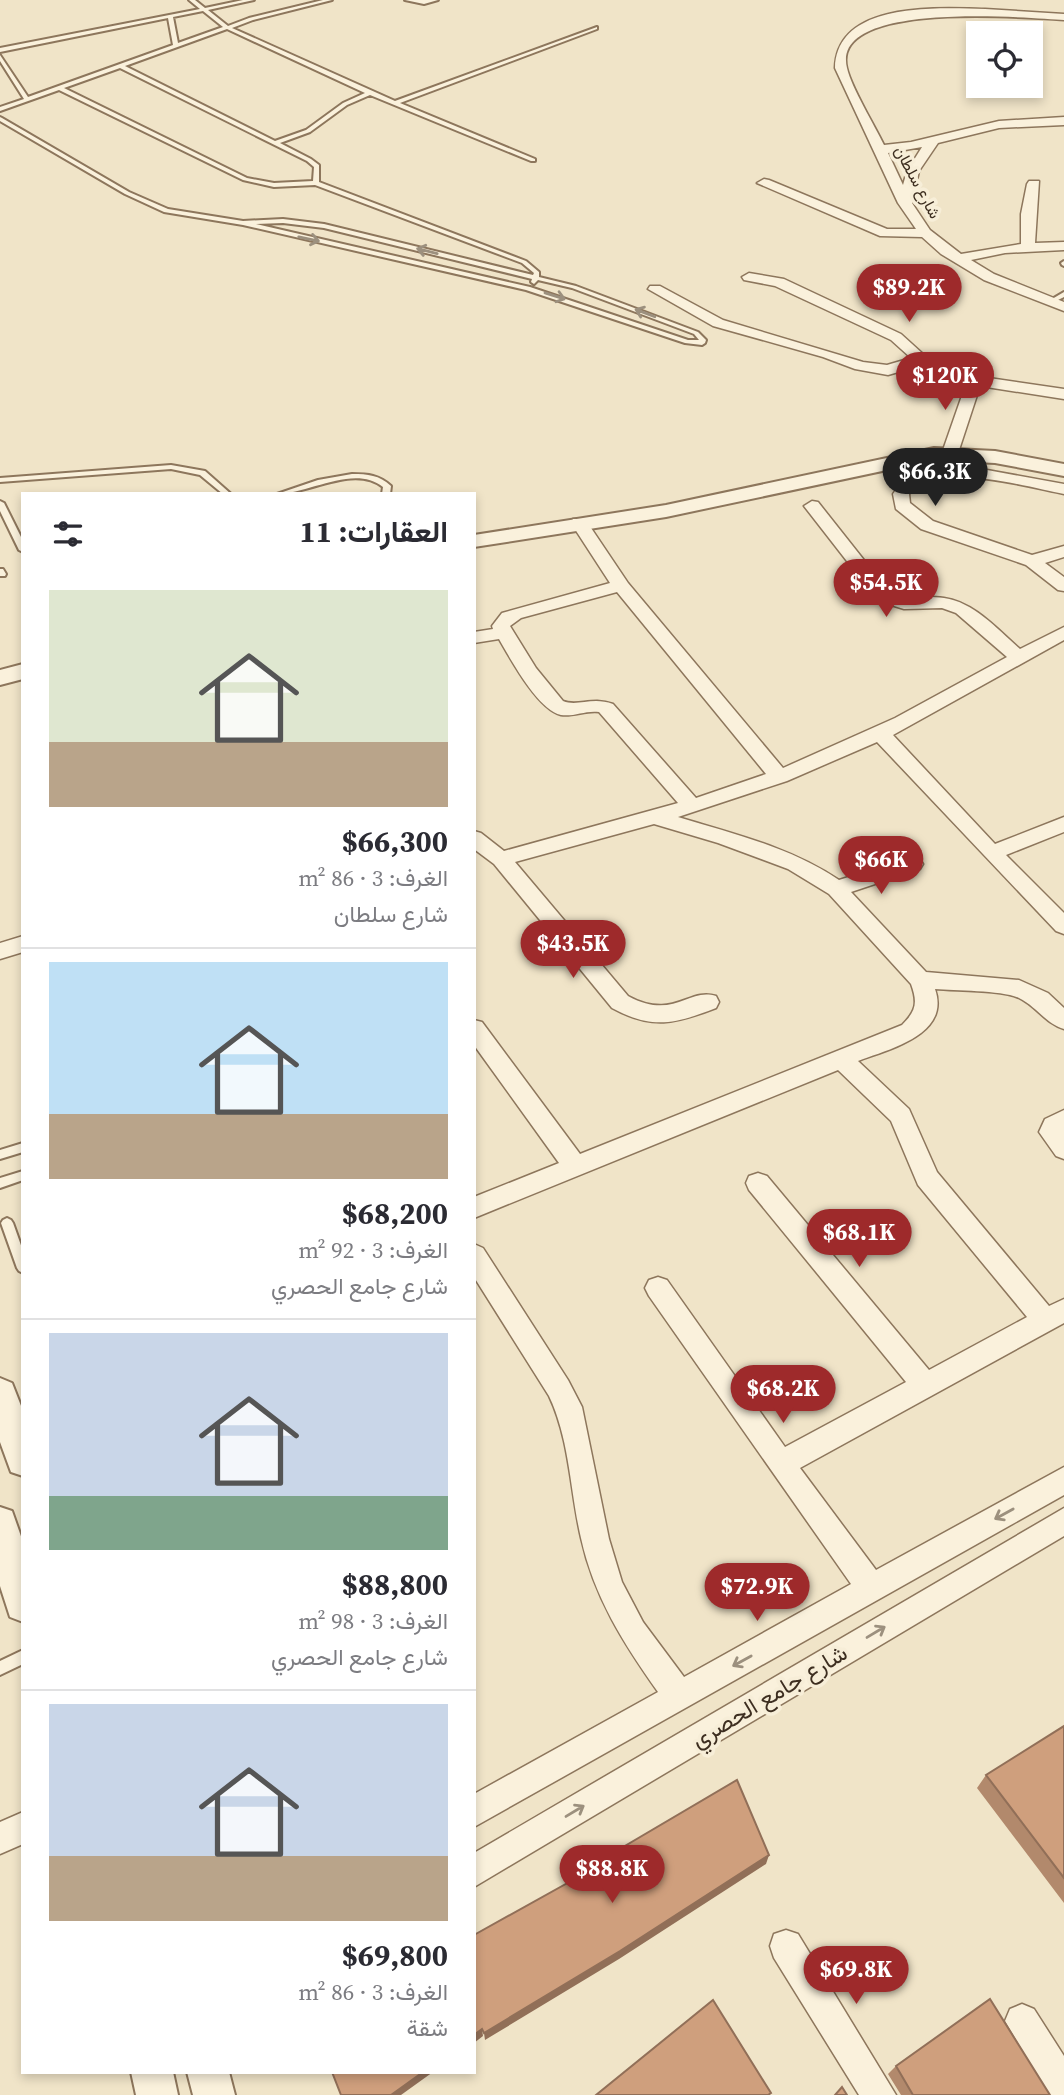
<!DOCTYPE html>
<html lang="ar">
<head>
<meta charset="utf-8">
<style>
  :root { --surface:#fff; --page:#f7f7f7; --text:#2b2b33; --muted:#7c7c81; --line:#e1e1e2; --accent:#9e2a2b }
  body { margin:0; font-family:"Source Serif 4",Vazirmatn,serif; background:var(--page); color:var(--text); direction:rtl; height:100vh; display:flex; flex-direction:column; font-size:26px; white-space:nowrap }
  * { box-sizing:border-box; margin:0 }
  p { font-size:23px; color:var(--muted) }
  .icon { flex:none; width:38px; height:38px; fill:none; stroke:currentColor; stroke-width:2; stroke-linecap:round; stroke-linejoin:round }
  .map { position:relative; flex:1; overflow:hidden; direction:ltr }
  .panel { position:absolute; left:21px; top:492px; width:455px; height:1582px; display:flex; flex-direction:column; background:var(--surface); border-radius:0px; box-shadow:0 4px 10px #0003; direction:rtl }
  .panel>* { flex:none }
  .controls { position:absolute; left:966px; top:21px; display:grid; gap:14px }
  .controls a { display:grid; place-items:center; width:77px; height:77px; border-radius:0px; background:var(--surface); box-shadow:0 4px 10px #0003; font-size:35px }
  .price { position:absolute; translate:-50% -60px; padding:0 16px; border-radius:24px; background:var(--accent); color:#fff; font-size:23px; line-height:46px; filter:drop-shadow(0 2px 4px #0008) }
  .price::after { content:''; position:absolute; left:50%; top:42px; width:21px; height:16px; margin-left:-10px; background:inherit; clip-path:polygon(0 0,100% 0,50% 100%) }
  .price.on { background:#222; color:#fff }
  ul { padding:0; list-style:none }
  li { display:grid; align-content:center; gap:14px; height:371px; padding:0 28px }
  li+li { border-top:2px solid var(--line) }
  li span { display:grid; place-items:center; height:217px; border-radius:0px; color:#555 }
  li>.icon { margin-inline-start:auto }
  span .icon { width:126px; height:126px; fill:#fffc; stroke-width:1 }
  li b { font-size:30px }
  h2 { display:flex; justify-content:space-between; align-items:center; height:84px; padding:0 28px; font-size:30px }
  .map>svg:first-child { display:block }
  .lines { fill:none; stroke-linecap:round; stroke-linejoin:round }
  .service-casing { stroke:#8d765c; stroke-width:4 }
  .minor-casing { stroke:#8d765c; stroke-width:3 }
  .tertiary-casing { stroke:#8d765c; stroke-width:4 }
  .service { fill:#faf1dc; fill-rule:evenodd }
  .minor { fill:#faf1dc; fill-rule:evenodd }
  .tertiary { fill:#faf1dc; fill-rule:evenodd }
  .wall { fill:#b2896c }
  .shaded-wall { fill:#916f58 }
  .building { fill:#cf9f7d; stroke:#916f58; stroke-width:2 }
  .oneway { stroke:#9c907e }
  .labels { text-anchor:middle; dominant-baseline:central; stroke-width:7; stroke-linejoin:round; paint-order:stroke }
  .far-street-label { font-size:16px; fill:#3d2e20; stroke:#f7eed8 }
  .near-street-label { font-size:23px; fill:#3d2e20; stroke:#f7eed8 }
</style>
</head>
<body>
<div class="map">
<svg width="1064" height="2095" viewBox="0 0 1064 2095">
  <rect width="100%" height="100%" fill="#f0e4c8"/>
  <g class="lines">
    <!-- service casing -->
    <g class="service-casing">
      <path id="service" d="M189,0H195L205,8L243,0H254L208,10L228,26L249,18L323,0H332L253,20L232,28L395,101L597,27V29L400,103L535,159V161H531L370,95L347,105L310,132L280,143L311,159L319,165V182L526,261L539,272V277L576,286L698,332L706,340L705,343L702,345L685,343L526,290L243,225L164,212L125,194L0,121V117L2,118L129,192L168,209L243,221L283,219L324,224L533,275L534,273L522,263L315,185L274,187L243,180L59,90L0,111V107L24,99L0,61V55L28,97L173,45L168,18L0,52V48L200,9ZM203,11L223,27L178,43L173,17ZM227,29L365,93L343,103L306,130L275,141L125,66ZM120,68L307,161L314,167L313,181L274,183L247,178L64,88ZM283,223L324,228L532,279L531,282L534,284L538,280L572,288L694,334L699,340H688L530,287L256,224Z
        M405,0H438L424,4Z
        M1064,261V266L1062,265L1061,263Z
        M1064,292V297L1052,303L1047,302Z
        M171,465L205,471L231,494H223L200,475L171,469L0,482V478Z
        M352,474C368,474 379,475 391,486L390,494H382L383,487C354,464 309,494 277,494L318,480Z
        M0,501L4,503L23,541V552L19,550L0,511Z
        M0,569H3L6,574L5,576H0Z
        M23,1143V1152L0,1159V1150Z
        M23,1171V1180L0,1188V1178Z
        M7,1218L11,1220L13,1223L23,1251V1273L19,1271L17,1268L1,1223L3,1220Z
        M23,1650V1664L0,1675V1661Z"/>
    </g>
    <!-- minor casing -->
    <g class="minor-casing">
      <path id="minor" d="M985,9L1064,14V20C1026,18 830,0 847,68C851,87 875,126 884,145L911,142L999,121L1064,117V125L999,128L938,143L919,171L912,203L930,230L961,254L1021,244V214L1027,184L1029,181H1039L1035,243L1064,242V250L1005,253L971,260L994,274L1064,302V311L984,280L941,254L922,237L880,236L757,183L764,179L769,180L887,229H916L898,203L835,68C837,1 938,8 985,9ZM922,147L907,171L903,185L888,153Z
        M749,273L784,279L901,334L933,363L955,373L1064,389V399L980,386L958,453L950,458L944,456L942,453L966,384L946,380L919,366L888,375L855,369L823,357L713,326L648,289L650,286H660L723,320L863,362L887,365L911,358L891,340L775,286L744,280L742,277Z
        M946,468L987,470L1064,484V494C1027,487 937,460 909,494L910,503L933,521L1032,555L1064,546V557L1045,563L1064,577V591L1058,590L1026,565L921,529L896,509L893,494C906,475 923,471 946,468Z
        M812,501L818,502L890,593C911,600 924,595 944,598C974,602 998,630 1020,649L1064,627V640L893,735L995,844L1064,817V832L1006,855L1064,913V934L1056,931L877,742L787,781L678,817C734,834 790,847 839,880L913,857L920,859L923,864L920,869L851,892L926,972L1019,980L1048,993L1064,1008V1029C1046,1024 1036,1006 1019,998C1002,990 955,991 935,989C951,1035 889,1049 858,1061L909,1109L937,1172L1049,1306L1064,1299V1323L800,1468L876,1570L1064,1467V1495L474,1827V1794L658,1692C624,1644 594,1597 581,1538C570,1491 570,1440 549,1396L474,1277V1244L483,1248L568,1380L582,1407L609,1539L622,1582L643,1622L684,1677L851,1584L649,1296L645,1288L649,1280L658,1277L667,1280L785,1447L906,1382L749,1190L746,1183L749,1176L758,1173L767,1176L929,1370L1027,1317L918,1185L891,1121L838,1070L474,1218V1197L559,1163L474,1045V1020L482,1022L580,1154L902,1025C916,1011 918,1003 911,984L829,894L788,869L718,843L654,824L515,862L628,996C674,1021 688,987 716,996L719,1002L716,1008C675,1024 652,1030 612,1008L494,864L474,849V831L481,833L504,851L678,803L599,712C586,710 574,717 561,715C538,710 510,658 499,639L474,643V632L493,629L492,626L502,613L610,583L571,523L573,519H585L628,583L783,768L895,718L1007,657L956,613L942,608L904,609L878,601L804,506ZM617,592L766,774L696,798L613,704C592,696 578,707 563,701L536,668L510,626L521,618Z
        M23,936V952L0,959V943Z
        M1064,1110V1159L1056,1156L1039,1132L1045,1119Z
        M1064,1508V1536L474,1887V1853Z
        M23,1812V1844L0,1854V1822Z
        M786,1930L798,1934L896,2095H859L774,1958L770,1946L774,1934Z
        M1022,2004L1034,2009L1064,2056V2095H1049L1005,2021L1010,2009Z"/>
    </g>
    <!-- tertiary casing -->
    <g class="tertiary-casing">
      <path id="tertiary" d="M934,448L995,451L1064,464V476L995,463L934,460L666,517L474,547V535L666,505Z
        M23,664V679L0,685V670Z
        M0,1378L12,1383L23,1411V1476L11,1472L0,1442Z
        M0,1507L12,1511L23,1542V1622L10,1617L0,1586Z
        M131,2072H173L178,2095H136Z
        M187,2072H229L235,2095H193Z"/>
    </g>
    <!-- service -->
    <use href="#service" class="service"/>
    <!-- minor -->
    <use href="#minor" class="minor"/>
    <!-- tertiary -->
    <use href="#tertiary" class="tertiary"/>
  </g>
  <!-- wall -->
  <path class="wall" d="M1064,1726V1903L977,1788L986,1775Z
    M896,2066L1050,2095H901L888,2074Z"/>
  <!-- shaded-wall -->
  <path class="shaded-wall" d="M769,1855L766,1864L619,1959L485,2040L484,2033Z
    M482,2029L483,2036L474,2043V2035Z
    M423,2072H433L401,2095H391Z"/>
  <!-- building -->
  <path class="building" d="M1064,1726V1878L986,1775Z
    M737,1780L769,1855L620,1951L484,2033L482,2029L474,2035V1935L598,1866L596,1863Z
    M990,1999L1050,2095H913L896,2066Z
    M713,2000L771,2093L768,2095H596Z
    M332,2072H423L391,2095H341Z
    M842,2087L847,2095H835Z"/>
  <!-- one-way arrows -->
  <defs><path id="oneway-shaft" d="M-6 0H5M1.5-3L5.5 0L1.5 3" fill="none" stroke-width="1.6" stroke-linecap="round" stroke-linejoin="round" transform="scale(1.75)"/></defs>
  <g class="oneway">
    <use href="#oneway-shaft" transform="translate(309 239) rotate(12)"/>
    <use href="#oneway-shaft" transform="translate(427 251) rotate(-166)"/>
    <use href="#oneway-shaft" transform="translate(555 296) rotate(17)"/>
    <use href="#oneway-shaft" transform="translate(645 313) rotate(-159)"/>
    <use href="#oneway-shaft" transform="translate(1004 1514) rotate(151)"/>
    <use href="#oneway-shaft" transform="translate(876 1632) rotate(-31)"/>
    <use href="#oneway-shaft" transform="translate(742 1661) rotate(151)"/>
    <use href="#oneway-shaft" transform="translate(575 1811) rotate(-31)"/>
  </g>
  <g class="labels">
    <!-- far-street labels -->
    <g class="far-street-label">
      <text transform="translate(918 182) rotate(62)">شارع سلطان</text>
    </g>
    <!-- near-street labels -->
    <g class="near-street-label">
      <text transform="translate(769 1696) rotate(-31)">شارع جامع الحصري</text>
    </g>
  </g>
</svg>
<div class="controls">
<a><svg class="icon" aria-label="locate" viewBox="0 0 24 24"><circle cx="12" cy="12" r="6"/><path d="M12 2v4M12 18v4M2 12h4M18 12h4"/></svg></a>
</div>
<b class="price" style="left:909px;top:324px">$89.2K</b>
<b class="price" style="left:945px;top:412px">$120K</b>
<b class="price on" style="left:935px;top:508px">$66.3K</b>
<b class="price" style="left:886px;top:619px">$54.5K</b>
<b class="price" style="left:881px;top:896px">$66K</b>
<b class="price" style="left:573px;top:980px">$43.5K</b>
<b class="price" style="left:859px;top:1269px">$68.1K</b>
<b class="price" style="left:783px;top:1425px">$68.2K</b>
<b class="price" style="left:757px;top:1623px">$72.9K</b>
<b class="price" style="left:612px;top:1905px">$88.8K</b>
<b class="price" style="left:856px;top:2006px">$69.8K</b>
<section class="panel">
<h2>العقارات: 11<svg class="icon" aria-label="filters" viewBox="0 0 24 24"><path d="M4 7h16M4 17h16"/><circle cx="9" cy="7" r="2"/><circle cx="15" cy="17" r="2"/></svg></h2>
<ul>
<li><span style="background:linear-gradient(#dfe7d0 70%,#b9a48a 0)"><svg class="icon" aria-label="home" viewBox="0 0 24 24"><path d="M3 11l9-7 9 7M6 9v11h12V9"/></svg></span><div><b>$66,300</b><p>الغرف: 3 · 86 m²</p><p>شارع سلطان</p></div></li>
<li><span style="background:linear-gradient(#bfe0f5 70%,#b9a48a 0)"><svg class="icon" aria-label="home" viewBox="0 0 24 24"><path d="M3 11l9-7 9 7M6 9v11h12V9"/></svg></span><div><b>$68,200</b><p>الغرف: 3 · 92 m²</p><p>شارع جامع الحصري</p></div></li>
<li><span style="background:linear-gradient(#c9d6e8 75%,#7fa58c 0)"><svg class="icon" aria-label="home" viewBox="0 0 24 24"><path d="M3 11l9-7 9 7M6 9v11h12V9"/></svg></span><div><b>$88,800</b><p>الغرف: 3 · 98 m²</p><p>شارع جامع الحصري</p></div></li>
<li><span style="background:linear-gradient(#c9d6e8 70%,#b9a48a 0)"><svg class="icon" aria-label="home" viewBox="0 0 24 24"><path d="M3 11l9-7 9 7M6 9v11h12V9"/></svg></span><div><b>$69,800</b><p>الغرف: 3 · 86 m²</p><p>شقة</p></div></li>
</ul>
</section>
</div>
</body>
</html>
